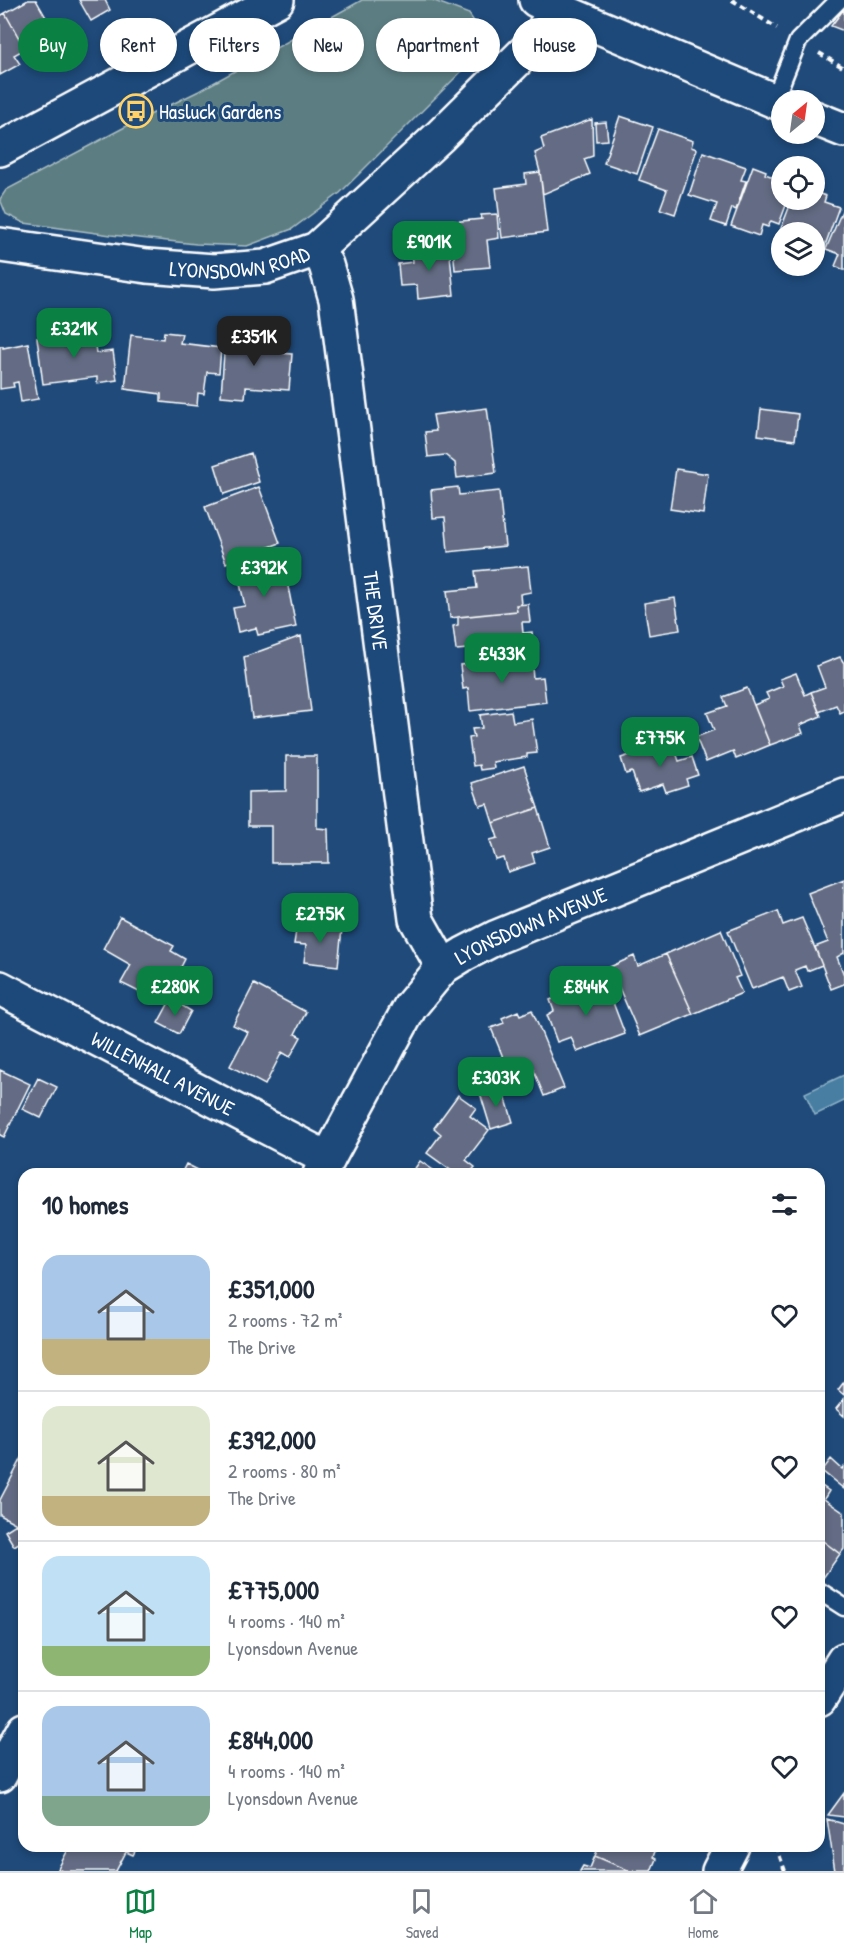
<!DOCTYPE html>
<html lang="en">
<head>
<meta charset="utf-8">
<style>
  :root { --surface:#fff; --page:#f6f6f7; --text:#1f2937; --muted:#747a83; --line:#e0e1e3; --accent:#0b8043 }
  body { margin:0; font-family:"Patrick Hand",sans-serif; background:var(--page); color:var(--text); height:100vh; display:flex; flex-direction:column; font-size:22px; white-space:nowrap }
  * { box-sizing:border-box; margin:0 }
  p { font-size:20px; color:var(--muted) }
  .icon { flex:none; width:33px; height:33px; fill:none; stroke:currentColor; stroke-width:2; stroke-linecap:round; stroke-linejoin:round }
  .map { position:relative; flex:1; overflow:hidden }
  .details { position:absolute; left:18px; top:1168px; width:807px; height:684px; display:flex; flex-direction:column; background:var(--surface); border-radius:18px; box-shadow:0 3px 9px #0003 }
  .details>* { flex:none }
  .top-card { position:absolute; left:18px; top:18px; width:808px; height:54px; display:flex; gap:12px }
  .needle { width:39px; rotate:29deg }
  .controls { position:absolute; left:771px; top:90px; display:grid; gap:12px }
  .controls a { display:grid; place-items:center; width:54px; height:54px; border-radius:50%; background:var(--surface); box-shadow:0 3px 9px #0003; font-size:30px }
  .price { position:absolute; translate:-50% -51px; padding:0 14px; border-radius:12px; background:var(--accent); color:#fff; font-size:20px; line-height:39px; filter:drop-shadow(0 2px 3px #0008) }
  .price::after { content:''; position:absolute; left:50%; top:36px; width:18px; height:14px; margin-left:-9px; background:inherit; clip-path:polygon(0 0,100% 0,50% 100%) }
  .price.current { background:#222; color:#fff }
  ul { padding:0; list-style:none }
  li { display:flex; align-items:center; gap:18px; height:150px; padding:0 24px }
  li+li { border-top:2px solid var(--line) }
  li span { display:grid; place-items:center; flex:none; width:168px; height:120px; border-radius:18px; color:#555 }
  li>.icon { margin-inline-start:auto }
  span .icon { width:72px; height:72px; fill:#fffc; stroke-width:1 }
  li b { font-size:26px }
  h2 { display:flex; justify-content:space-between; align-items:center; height:72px; padding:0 24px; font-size:26px }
  .pill { padding:0 21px; border-radius:27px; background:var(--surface); box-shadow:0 3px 9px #0003; font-size:21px; line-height:54px }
  .pill.current { background:var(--accent); color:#fff }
  .dock { display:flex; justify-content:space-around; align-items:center; height:84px; border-top:2px solid var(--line); background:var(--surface); font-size:16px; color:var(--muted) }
  .dock a { display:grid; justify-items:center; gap:3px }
  .dock .current { color:var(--accent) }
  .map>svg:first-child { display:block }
  .green { fill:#5b7e83; stroke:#adbec1; stroke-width:1.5 }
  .water { fill:#467ea2; stroke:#90b2c7; stroke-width:1.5 }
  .building { fill:#636c84; stroke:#fff; stroke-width:1.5 }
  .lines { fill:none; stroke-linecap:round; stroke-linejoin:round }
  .lane-casing { stroke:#fff; stroke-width:21 }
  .street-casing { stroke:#fff; stroke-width:38 }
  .secondary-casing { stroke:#fff; stroke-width:38 }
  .path { stroke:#fff; stroke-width:4; stroke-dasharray:6 4.5; stroke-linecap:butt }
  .lane { stroke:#1f4a7a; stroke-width:16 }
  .street { stroke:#1f4a7a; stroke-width:33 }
  .secondary { stroke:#1f4a7a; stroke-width:33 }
  .labels { text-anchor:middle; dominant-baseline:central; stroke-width:6; stroke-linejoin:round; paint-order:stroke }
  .poi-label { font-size:21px; fill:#fff; stroke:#1f4a7a; text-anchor:start }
  .street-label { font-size:21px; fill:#fff; stroke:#1f4a7a }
</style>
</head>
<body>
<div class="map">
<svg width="844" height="1871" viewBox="0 0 844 1871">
  <rect width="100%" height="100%" fill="#1f4a7a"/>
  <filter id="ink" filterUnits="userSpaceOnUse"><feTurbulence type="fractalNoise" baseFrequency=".0167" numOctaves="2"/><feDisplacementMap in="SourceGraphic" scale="12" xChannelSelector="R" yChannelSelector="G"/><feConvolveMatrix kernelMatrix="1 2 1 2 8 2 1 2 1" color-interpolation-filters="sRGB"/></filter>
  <g filter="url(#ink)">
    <!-- green -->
    <path class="green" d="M362,0H432L469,14L481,32L479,54L340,193L292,229L247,246L196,244L111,235L24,223L6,214L0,199L6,190L125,127L199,91Z"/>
    <!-- water -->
    <path class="water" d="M844,1075V1101L815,1115L805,1093Z"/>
    <!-- building -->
    <path class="building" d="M28,0H36L60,42L43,53L37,42L25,49L5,13Z
      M79,0H105L110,10L91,21Z
      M844,9V31L831,26Z
      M5,13L25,49L14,55L20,64L0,75V16Z
      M620,116L653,127L637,174L604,163Z
      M592,119L593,156L584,159L590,174L543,194L540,172L535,153L544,149L541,138Z
      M606,122L608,140L596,141L595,123Z
      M658,129L693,141L691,147L697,149L675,214L660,209L667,190L639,180Z
      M703,152L746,167L741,180L746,181L736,210L732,208L726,226L711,221L717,204L689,195Z
      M753,166L766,171L765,174L782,180V200H788L779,224L771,221L768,227L762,225L759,236L731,226Z
      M540,172L547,232L502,238L496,188L526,184L525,174Z
      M814,192L826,196L824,202L839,207L823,251L814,248V232L780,231L792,200H814Z
      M844,206V270L835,266L840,254L826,249Z
      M497,214L499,238L487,240L490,267L455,270L451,222L482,219L481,215Z
      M449,245L454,295L418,299L417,285L400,286L398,264L413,262L412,249Z
      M93,331L96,353L113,351L117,380L97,383V377L43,384L37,338Z
      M164,332L182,334L180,343L221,348L219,373L207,372L204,394L198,393L197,406L161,402V394L125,389L131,335L163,339Z
      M225,339L279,343L278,353L292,354L289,390L246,387L245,398L221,396Z
      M28,343L38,399L21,402L18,382L13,383L14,387L0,389V346H3V348Z
      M487,408L496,473L457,478L455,463L445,455L428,457L425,432L436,431L433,415Z
      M761,409L798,414L795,440L758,435Z
      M251,453L259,482L224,494L215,465Z
      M676,469L708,474L703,514L670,509Z
      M259,487L280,543L226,563L205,507Z
      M458,487L459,495L499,491L505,546L448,552L445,517L433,518L431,490Z
      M282,556L296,627L258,635L256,628L238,632L233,608L245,606L236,566Z
      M528,566L531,592L520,594L521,604L516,605L517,611L450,618L447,591L477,588L475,571Z
      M675,598L680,630L649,635L644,603Z
      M528,604L530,622H522L523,633L532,632L534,653L469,659L468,649L456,650L453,626L458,625V617L517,611L516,605Z
      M301,636L311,711L252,718L244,657Z
      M531,657L533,678L543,677L546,702L470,711L468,688L463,689L460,665Z
      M840,657L844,663V711L840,713L836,705L819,712L811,692L825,687L817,666Z
      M796,673L805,695L811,692L821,716L800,725L803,733L770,745L754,705L769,699L766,693L783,686L780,679Z
      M747,688L770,745L736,759L733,751L706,762L696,737L714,730L707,713L727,706L723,697Z
      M511,711L513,722L532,719L537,753L527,754V757L493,762L494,768L480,770L479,765L473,766L469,738L474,737L472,729L482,728L480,715Z
      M672,741L679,761L692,757L698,775L686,779L688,785L666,792L663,784L639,792L632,772L626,774L621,758Z
      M286,756H317V828L328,829L329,863H271V826H248V792L286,791Z
      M524,766L538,808L493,823L487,804L480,806L472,783Z
      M538,808L550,847L532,853L535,863L508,872L504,858L496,860L490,840L498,838L493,823Z
      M844,879V953L837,957L844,975V984L831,989L815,947L828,942L808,893Z
      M778,911L783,925L802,918L822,965L807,971L805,966L795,970L802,987L789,992L783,977L752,989L728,931Z
      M120,917L174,946L171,951L185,959L165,998L150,990L147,996L121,983L131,965L103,949Z
      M297,924L342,929L338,966L304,962L306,945L294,944Z
      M721,930L740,976L735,978L742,993L693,1014L666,954Z
      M666,954L693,1014L640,1036L610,967L634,956L638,966Z
      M604,979L625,1034L577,1052L571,1037L557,1042L547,1015L554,1011L550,1000Z
      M254,984L306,1012L295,1034L301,1037L290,1057L282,1052L265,1085L230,1066L248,1032L233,1025Z
      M171,999L191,1011L179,1034L158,1023Z
      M532,1010L564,1088L544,1096L532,1066L518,1072L514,1063L507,1067L491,1028L504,1023L502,1018L518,1011L520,1015Z
      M0,1070L30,1084L4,1137L0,1135Z
      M38,1078L57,1087L41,1118L22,1109Z
      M502,1086L513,1122L491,1129L480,1093Z
      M458,1095L476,1108L470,1116L489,1130L466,1160L475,1167L469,1174H456L427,1153L441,1134L434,1128Z
      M420,1161L439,1174H411Z
      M186,1164L206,1174H181Z
      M844,1382V1395L838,1390Z
      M844,1399V1416L836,1409Z
      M24,1454V1528L0,1515V1500Z
      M831,1459L842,1469L844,1467V1489L822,1471Z
      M819,1484L829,1491L824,1499L844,1513V1549L840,1554L819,1538Z
      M16,1524L24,1536V1540L14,1546L5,1531Z
      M819,1538L840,1554L823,1578L819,1575Z
      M844,1793V1817L828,1815Z
      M827,1819L844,1824V1871H835Z
      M70,1846H138L133,1855L126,1852L116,1871H62L58,1869Z
      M599,1846H657L653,1857L656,1859L651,1871H630L595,1856Z
      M595,1856L630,1871H580L583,1866L590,1868Z"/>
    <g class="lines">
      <!-- lane casing -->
      <g class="lane-casing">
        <path id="lane" d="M774,101L798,41L839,0
          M819,1591L844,1607"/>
      </g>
      <!-- street casing -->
      <g class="street-casing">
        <g id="street">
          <path id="s1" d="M0,245L147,266L214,271L265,267L317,249L440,136L526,51L544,30L554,8"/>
          <path id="s2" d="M317,249L326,265L336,299L416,919L443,967"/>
          <path id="s3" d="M0,988L328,1159"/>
          <path id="s4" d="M320,1174L410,1007L443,967L464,954L497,937L844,795"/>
          <path d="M819,1699L844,1660"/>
          <path d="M0,1775L24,1730"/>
          <path d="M719,1871L732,1846"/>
        </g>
      </g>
      <!-- secondary casing -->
      <g class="secondary-casing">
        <path id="secondary" d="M536,0L782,104
          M814,118L844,130
          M0,149L277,0"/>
      </g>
      <!-- path -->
      <path class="path" d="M732,0L777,28
        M819,53L844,68
        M776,1846L785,1871"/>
      <!-- lane -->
      <use href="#lane" class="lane"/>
      <!-- street -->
      <use href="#street" class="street"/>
      <!-- secondary -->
      <use href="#secondary" class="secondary"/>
    </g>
  </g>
  <!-- icons -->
  <defs>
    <g id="bus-ring" transform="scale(1.725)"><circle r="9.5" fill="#1f4a7a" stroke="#ffd166" stroke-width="1.5"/><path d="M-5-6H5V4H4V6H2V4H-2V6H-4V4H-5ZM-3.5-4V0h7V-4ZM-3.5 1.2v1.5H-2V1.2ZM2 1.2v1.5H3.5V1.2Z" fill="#ffd166"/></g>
  </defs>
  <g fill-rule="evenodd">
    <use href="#bus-ring" x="136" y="111"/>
  </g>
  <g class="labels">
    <!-- poi labels -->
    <g class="poi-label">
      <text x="159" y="111">Hasluck Gardens</text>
    </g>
    <!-- street labels -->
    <g class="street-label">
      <text stroke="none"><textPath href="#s1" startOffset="242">LYONSDOWN ROAD</textPath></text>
      <text stroke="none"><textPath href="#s2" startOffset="368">THE DRIVE</textPath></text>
      <text stroke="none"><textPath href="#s4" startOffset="339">LYONSDOWN AVENUE</textPath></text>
      <text stroke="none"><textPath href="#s3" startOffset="184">WILLENHALL AVENUE</textPath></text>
    </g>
  </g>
</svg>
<div class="controls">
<a><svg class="needle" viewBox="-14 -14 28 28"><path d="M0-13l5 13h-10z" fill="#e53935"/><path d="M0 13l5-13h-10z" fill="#747a83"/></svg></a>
<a><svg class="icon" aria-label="locate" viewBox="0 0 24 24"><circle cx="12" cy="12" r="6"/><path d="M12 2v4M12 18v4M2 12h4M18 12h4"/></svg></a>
<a><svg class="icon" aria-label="layers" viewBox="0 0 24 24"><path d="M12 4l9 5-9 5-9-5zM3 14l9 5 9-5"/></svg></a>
</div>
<b class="price" style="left:429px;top:272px">£901K</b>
<b class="price" style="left:74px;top:359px">£321K</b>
<b class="price current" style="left:254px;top:367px">£351K</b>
<b class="price" style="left:264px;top:598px">£392K</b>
<b class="price" style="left:502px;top:684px">£433K</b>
<b class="price" style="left:660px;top:768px">£775K</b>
<b class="price" style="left:320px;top:944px">£275K</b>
<b class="price" style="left:175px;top:1017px">£280K</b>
<b class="price" style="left:586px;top:1017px">£844K</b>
<b class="price" style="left:496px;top:1108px">£303K</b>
<div class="top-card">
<a class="pill current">Buy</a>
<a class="pill">Rent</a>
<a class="pill">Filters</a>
<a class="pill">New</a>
<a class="pill">Apartment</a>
<a class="pill">House</a>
</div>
<section class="details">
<h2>10 homes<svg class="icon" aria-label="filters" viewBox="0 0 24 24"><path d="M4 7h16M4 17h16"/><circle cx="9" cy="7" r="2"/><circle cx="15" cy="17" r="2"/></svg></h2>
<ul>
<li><span style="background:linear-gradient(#a9c7e8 70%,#c2b280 0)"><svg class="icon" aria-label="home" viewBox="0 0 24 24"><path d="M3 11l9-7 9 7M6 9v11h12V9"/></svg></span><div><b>£351,000</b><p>2 rooms · 72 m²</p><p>The Drive</p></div><svg class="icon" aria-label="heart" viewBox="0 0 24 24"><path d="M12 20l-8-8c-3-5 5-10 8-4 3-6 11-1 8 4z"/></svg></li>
<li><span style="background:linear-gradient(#dfe7d0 75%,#c2b280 0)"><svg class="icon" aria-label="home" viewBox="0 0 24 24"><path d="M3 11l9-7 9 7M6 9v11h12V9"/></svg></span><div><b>£392,000</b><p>2 rooms · 80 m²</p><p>The Drive</p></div><svg class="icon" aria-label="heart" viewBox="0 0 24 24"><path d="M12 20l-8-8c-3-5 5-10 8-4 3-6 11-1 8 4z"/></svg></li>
<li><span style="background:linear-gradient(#bfe0f5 75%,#8fb573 0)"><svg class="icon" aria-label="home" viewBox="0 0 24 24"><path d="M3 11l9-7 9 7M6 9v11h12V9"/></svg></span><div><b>£775,000</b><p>4 rooms · 140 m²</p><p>Lyonsdown Avenue</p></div><svg class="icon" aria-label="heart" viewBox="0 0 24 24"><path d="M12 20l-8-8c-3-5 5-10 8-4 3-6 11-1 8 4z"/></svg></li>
<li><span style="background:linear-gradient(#a9c7e8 75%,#7fa58c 0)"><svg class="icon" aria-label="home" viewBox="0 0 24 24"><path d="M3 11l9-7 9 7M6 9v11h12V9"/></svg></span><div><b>£844,000</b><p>4 rooms · 140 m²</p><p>Lyonsdown Avenue</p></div><svg class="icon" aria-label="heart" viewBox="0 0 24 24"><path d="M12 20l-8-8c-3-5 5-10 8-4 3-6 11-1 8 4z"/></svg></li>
</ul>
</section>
</div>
<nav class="dock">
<a class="current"><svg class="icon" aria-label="map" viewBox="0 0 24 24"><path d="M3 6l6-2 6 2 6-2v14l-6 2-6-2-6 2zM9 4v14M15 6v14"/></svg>Map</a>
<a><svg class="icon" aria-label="saved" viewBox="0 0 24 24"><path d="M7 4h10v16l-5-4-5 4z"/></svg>Saved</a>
<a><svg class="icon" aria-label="home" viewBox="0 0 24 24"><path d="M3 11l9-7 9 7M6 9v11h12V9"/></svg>Home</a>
</nav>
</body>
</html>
